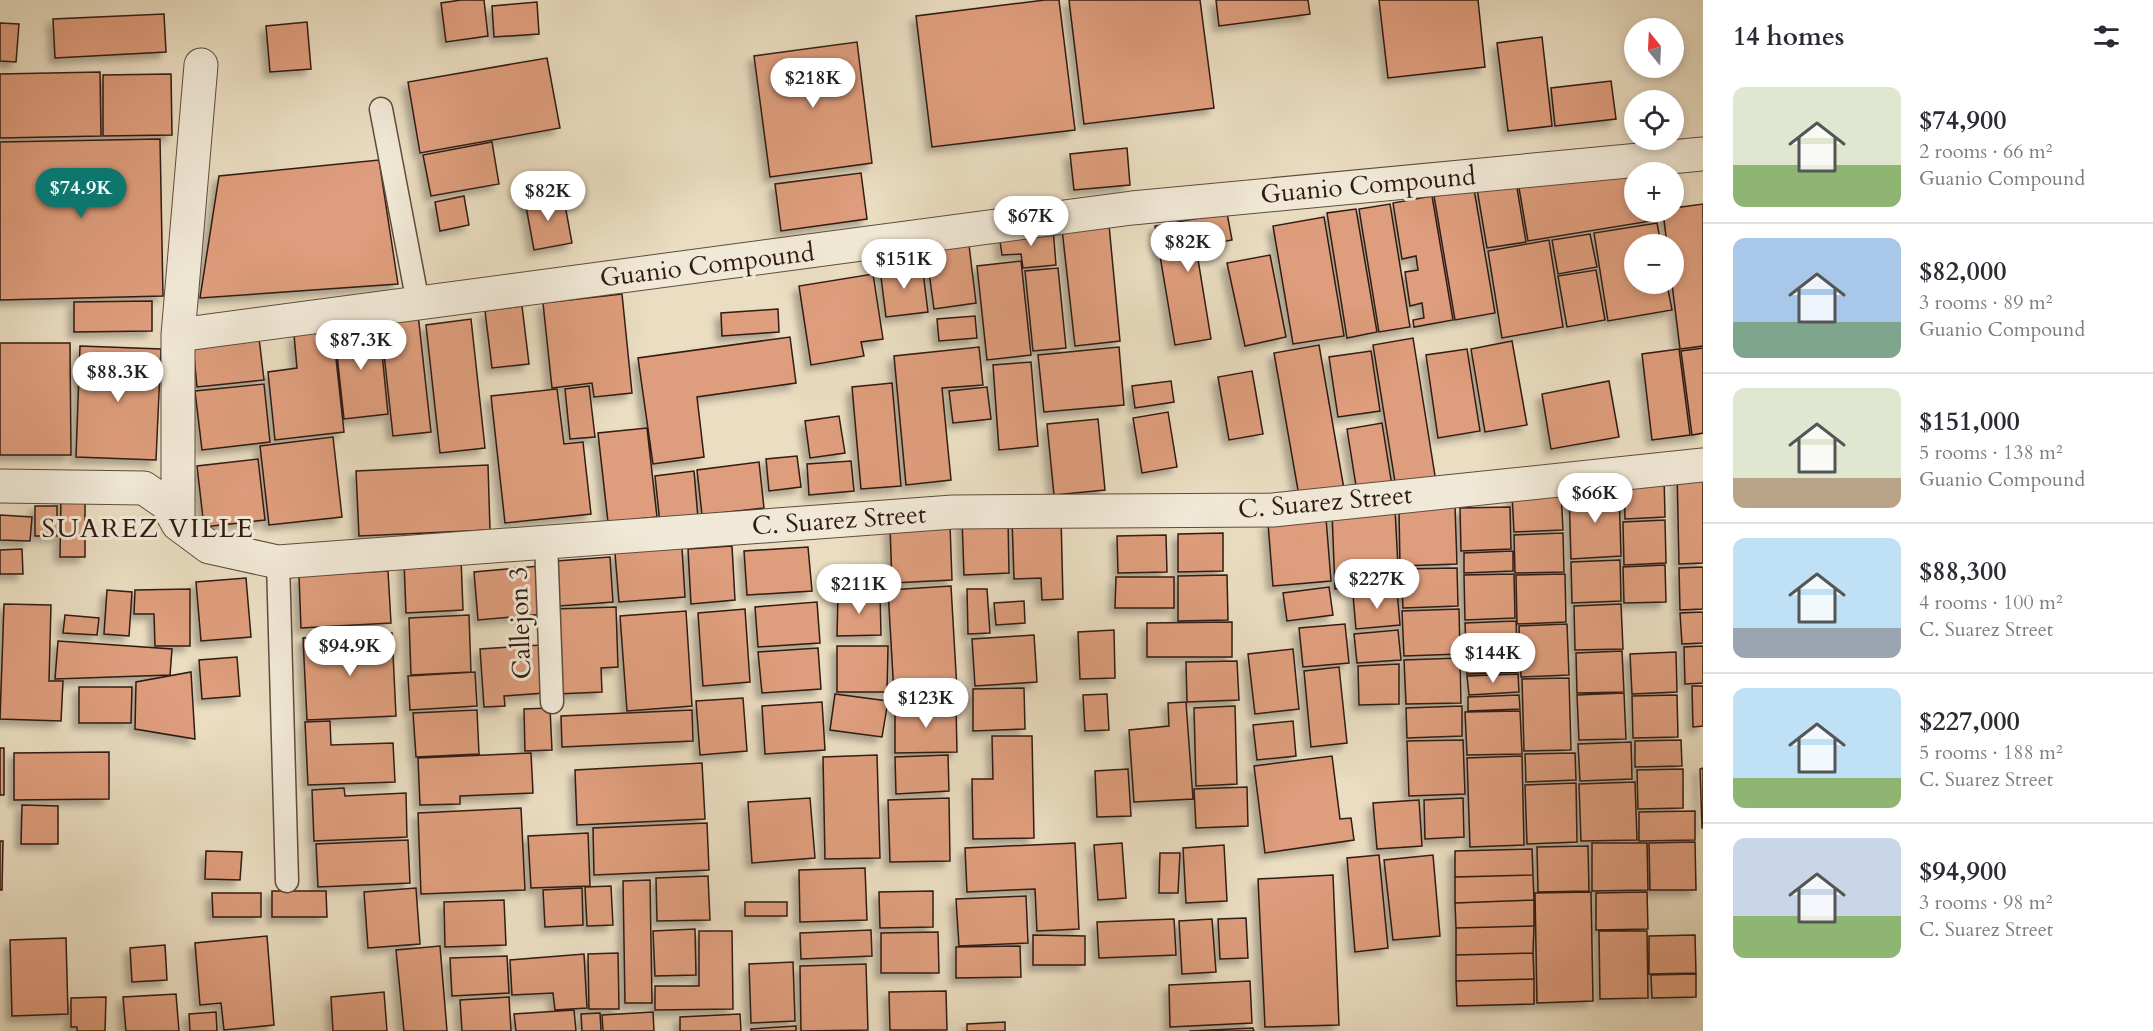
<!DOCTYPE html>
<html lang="en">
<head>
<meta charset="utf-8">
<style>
  :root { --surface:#fff; --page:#f2f2f3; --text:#2b2b33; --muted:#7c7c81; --line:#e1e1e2; --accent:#0f766e }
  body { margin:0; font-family:Cardo,serif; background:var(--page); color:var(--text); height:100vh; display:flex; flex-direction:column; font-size:22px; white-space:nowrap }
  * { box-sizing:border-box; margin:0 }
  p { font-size:20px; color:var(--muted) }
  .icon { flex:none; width:33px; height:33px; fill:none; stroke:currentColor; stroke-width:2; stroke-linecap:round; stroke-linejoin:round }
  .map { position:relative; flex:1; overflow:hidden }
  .sheet { display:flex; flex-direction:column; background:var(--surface); width:450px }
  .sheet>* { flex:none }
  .needle { width:39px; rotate:342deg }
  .fabs { position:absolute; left:1624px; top:18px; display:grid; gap:12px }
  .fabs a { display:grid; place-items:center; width:60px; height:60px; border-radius:50%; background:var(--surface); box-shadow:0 3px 9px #0003; font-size:30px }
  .price { position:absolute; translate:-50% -51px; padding:0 14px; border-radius:21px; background:#fff; color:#222; font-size:20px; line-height:39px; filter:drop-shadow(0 2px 3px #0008) }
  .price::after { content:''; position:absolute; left:50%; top:36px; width:18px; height:14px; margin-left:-9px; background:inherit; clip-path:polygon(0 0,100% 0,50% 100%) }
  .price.active { background:var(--accent); color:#fff }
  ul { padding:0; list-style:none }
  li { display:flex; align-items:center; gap:18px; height:150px; padding:0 30px }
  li+li { border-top:2px solid var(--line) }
  li span { display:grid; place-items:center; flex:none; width:168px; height:120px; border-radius:12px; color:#555 }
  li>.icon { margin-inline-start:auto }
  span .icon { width:72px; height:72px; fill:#fffc; stroke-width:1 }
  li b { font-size:26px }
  h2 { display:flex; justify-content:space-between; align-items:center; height:72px; padding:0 30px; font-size:26px }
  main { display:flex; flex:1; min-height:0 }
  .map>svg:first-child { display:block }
  .building { fill:#de9d7c; stroke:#311a12; stroke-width:1.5; filter:url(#shadow) }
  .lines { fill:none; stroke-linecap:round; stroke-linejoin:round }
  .lane-casing { stroke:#5f4b3e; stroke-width:25 }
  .street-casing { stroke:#5f4b3e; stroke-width:35 }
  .lane { stroke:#f1e9d7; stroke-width:22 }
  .street { stroke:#f1e9d7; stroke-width:33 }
  .labels { text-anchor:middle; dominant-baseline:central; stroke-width:6; stroke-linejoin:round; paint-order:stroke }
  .street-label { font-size:26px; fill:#311a12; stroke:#f1e9d7 }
  .neighbourhood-label { font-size:27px; letter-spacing:1.5px; fill:#311a12; stroke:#f1e9d7 }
</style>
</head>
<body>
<main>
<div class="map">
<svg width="1703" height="1031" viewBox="0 0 1703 1031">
  <defs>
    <filter id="shadow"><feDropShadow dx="-5.5" dy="5.5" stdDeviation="3" flood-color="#0004"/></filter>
  </defs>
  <rect width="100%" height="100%" fill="#eaddc1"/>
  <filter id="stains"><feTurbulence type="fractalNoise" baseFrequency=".00333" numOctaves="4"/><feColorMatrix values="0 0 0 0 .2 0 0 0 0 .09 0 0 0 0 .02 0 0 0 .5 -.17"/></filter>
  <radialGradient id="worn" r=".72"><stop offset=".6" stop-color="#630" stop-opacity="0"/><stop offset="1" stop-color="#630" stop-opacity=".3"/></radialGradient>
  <!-- building -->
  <path class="building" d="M461,0H484L488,36L446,42L441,3Z
    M1045,0H1059L1075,130L932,147L916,16Z
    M1069,0H1200L1214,108L1084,124Z
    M1216,0H1308L1310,14L1219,26Z
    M1379,0H1478L1485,67L1388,78Z
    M537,2L539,34L494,37L492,6Z
    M164,14L166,52L55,58L53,19Z
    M307,22L311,69L270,72L266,26Z
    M0,23L19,24L16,62L0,61Z
    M1542,37L1552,126L1508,131L1497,43Z
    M857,42L872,163L770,177L754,56Z
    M547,58L560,128L420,153L408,82Z
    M100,72L101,136L0,138V74Z
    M171,74L172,135L103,136V75Z
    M1611,81L1616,119L1555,126L1551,88Z
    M160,139L163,296L0,300V142Z
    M492,142L499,184L431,196L423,155Z
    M1127,148L1130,185L1074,190L1070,154Z
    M379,160L398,284L200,298L219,176Z
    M1635,172V212H1655L1657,220L1528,241L1518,182Z
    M861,173L867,219L781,231L775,184Z
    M1516,182L1526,242L1487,248L1477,189Z
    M1474,189L1495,313L1455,320L1434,196Z
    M563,194L572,243L534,250L525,201Z
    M464,196L469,225L440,231L435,202Z
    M1432,196L1453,320L1414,327L1413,320L1424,318L1422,303L1410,306L1405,272L1418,270L1416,256L1402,259L1393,203Z
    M1390,204L1410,327L1379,332L1359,209Z
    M1703,204V346L1680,349L1672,284H1674V244H1667L1663,212H1674V208Z
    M1356,209L1377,332L1347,338L1327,213Z
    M1227,213L1232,240L1196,247L1211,339L1175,345L1155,226Z
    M1324,217L1344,336L1293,344L1273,226Z
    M1657,223L1661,244H1635V284H1667L1672,310L1608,321L1594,233Z
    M1109,225L1120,341L1075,346L1062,229Z
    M1053,228L1056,265L1023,268L1021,254L1002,255L999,234Z
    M1590,234L1597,267L1558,274L1552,240Z
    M1549,240L1563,327L1502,338L1488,251Z
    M969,245L976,303L934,309L926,250Z
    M1270,255L1286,337L1245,346L1227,263Z
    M1021,261L1031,355L987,360L977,266Z
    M922,264L928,312L886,317L880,269Z
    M1058,268L1066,348L1033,351L1025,271Z
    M1596,270L1605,320L1567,327L1558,276Z
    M873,274L883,339L861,342L864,356L811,365L799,286Z
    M622,294L632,393L594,397L592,383L552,388L543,303Z
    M152,301V331L74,332V302Z
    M522,306L529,364L492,368L485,311Z
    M778,309L779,332L722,336L721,313Z
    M418,314L431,432L393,436L380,318Z
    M975,316L977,338L939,341L937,319Z
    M471,319L485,448L440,453L426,325Z
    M379,323L388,414L344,419L334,327Z
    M333,331L344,432L275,440L268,372L297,368L294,335Z
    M790,337L796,383L697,397L704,457L653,464L638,358Z
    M259,338L264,380L197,387L193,346Z
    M1413,338L1436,482L1396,488L1373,345Z
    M1512,341L1527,425L1485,432L1471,349Z
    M0,343H70L71,455H0Z
    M1319,345L1344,489L1299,496L1274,353Z
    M80,346L161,349L156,460L76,457Z
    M979,347L983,385L942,388L951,480L906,485L894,356Z
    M1119,347L1124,405L1044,412L1038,355Z
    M1703,348V433L1692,435L1681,351Z
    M1467,349L1480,431L1438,438L1426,355Z
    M1679,349L1690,435L1652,440L1642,354Z
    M1371,351L1380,411L1338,417L1329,357Z
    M1031,362L1038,446L999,450L993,365Z
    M1252,371L1263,434L1229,440L1218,377Z
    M1171,381L1174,402L1135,408L1132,386Z
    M1609,381L1619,437L1551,449L1542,394Z
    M892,383L901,486L861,489L852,387Z
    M264,384L270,442L202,450L195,391Z
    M589,386L595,437L570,439L565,389Z
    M987,387L991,419L953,423L949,391Z
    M557,389L564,444L583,442L591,514L505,523L491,396Z
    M1168,412L1177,467L1142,473L1133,418Z
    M839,416L845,453L810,458L805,421Z
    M1098,419L1105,490L1054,495L1047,424Z
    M1382,423L1392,486L1357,492L1347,429Z
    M647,428L657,517L608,522L598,433Z
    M333,437L342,517L269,525L260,446Z
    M797,456L801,487L769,491L766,459Z
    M258,459L265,520L204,527L197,466Z
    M851,461L854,491L809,495L807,464Z
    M759,462L764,508L702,515L697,470Z
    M488,465L490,530L359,536L356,471Z
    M1703,468V563L1679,564L1677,469Z
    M694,471L698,518L660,523L655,476Z
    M1664,475L1665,517L1625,519L1624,477Z
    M1619,490L1621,556L1571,559L1569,492Z
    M1561,492L1563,530L1514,532L1512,494Z
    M85,497V557H60L61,498Z
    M35,506H57V536H35Z
    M1455,507L1457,564L1400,566L1399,510Z
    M1510,507L1511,549L1461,551L1460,508Z
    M1395,509L1399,586L1335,589L1332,512Z
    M0,515L32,517L30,541L0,540Z
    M1061,517L1063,599L1042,600L1041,578L1014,579L1012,518Z
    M1008,518L1009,573L964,575L962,519Z
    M1326,518L1331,581L1273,586L1268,523Z
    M1665,520L1666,563L1624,565L1623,522Z
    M950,525L952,580L892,583L890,527Z
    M1223,533V571L1178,572V534Z
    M1563,533L1564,572L1515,573L1514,535Z
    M1166,535L1167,572L1118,573L1117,536Z
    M732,546L735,600L691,604L688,549Z
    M808,547L812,591L747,595L744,551Z
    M682,548L685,597L619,602L615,553Z
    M22,549L23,574H0V550Z
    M1513,551V571L1464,573V553Z
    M610,557L613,602L559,606L556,561Z
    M461,558L463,610L406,613L404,561Z
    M1620,560L1621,601L1572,603L1571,562Z
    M1665,565L1666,602L1624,603L1623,567Z
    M540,566L545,614L478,620L474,572Z
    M1703,567V609L1680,610L1679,568Z
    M1457,568L1458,606L1403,608L1401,569Z
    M388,571L391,623L301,628L299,576Z
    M1514,574L1515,618L1465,620L1464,575Z
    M1565,574L1566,622L1517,624L1516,575Z
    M1227,575L1228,620L1178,621V576Z
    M1116,577H1174V608H1115Z
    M246,578L251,637L201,641L196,582Z
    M951,586L957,690L894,694L888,590Z
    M1329,587L1333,615L1287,621L1283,593Z
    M190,589V646H155L154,614H134L135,590Z
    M967,589H987L990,633L968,634Z
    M107,590L132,592L129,636L104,634Z
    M1397,590L1400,625L1356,629L1353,595Z
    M880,593L881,635L837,636L838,594Z
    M1024,601L1025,623L996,625L994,603Z
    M817,602L820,643L758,647L755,607Z
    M4,604L51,605L49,681H63L61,721L0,719Z
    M1621,604L1623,649L1575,650L1574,606Z
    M616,607L618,667L601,668L602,692L557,694L555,609Z
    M745,609L750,682L703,686L698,613Z
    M1459,609L1460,654L1404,656L1402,611Z
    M686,611L692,706L627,711L620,616Z
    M1703,612V643L1682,644L1680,613Z
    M65,615L99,618L97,635L63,633Z
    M469,615L471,672L411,675L409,618Z
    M1516,621L1517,646L1466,647L1465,623Z
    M1232,622V657H1147V623Z
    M1345,624L1349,663L1303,667L1299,628Z
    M1567,624L1569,675L1521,677L1519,626Z
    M1114,630L1115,678L1080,679L1078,632Z
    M1398,630L1401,660L1357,663L1354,634Z
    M392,633L396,716L307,720L303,638Z
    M1034,635L1037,682L975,686L972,639Z
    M58,641L172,649L170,675L55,679Z
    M541,645L545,693L504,696L505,706L484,707L480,649Z
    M837,646H888L887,692H837Z
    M1703,646V683L1685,684L1684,647Z
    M818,648L821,689L762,693L758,652Z
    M1293,649L1299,709L1255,714L1248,654Z
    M1517,649L1518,672L1467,674L1466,651Z
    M1622,651L1624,692L1577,693L1576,653Z
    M1676,652L1677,692L1632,694L1630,654Z
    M237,657L240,696L202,699L199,660Z
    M1460,658L1461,703L1406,704L1404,660Z
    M1237,661L1239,700L1187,702L1186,662Z
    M1399,664V704L1359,705L1358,666Z
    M1339,667L1347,743L1311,747L1304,671Z
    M191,672L195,739L135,729L136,682Z
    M475,672L477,706L410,710L408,676Z
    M1518,674L1519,692L1469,695L1467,676Z
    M1569,678L1571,750L1524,751L1522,679Z
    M1692,686H1703V726L1693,727Z
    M79,687H132L131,723H79Z
    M1024,688L1025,729L973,731V689Z
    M1624,693L1626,739L1579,740L1577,695Z
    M835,694L888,701L882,737L830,730Z
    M1107,694L1109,730L1085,731L1083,695Z
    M1519,695L1520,709L1468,711V697Z
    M1677,695L1678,737L1633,738L1632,696Z
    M743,698L747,751L700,755L696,701Z
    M822,702L825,750L765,754L762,706Z
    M1186,702L1193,799L1134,802L1129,730L1169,726L1168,703Z
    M956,705L957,752L895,753V706Z
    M1235,706L1237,784L1196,786L1194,708Z
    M1462,706V736L1407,738L1406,708Z
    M550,708L552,750L525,751L524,709Z
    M477,710L479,754L416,757L413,713Z
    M692,710L693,741L562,747L561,716Z
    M1520,711L1522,754L1467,755L1465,712Z
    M330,721L331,745L393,743L395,782L308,785L305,722Z
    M1293,721L1296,756L1257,760L1253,725Z
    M992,736H1032L1034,838L973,839L972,779H993Z
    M1463,740L1465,794L1409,796L1407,741Z
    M1681,740L1682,766L1635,767V741Z
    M1631,742L1632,779L1580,781L1578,744Z
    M0,748H4V795H0Z
    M109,752V799L14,800V753Z
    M531,753L533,793L460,796V804L420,805L418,758Z
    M1575,753L1576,780L1526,782L1525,754Z
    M877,755L880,858L825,859L823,757Z
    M948,755L949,791L896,794L895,757Z
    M1332,756L1340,819L1351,818L1354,840L1265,853L1254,766Z
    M1522,756L1524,845L1470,847L1467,758Z
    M702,763L705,819L577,825L575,770Z
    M1703,768V828H1702L1700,769Z
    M1128,769L1131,816L1097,817L1095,771Z
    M1683,769V808L1638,809L1637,770Z
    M1635,782L1637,840L1581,841L1579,784Z
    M1576,783L1577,842L1527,844L1525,785Z
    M1247,787L1248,826L1196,828L1194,789Z
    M344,788L345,796L406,793L407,837L314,841L312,790Z
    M810,798L815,858L752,863L748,802Z
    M949,798L950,861L890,862L888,800Z
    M1463,798L1464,837L1425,839L1424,800Z
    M1419,800L1422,846L1377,849L1373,803Z
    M22,805L58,806V844H21Z
    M521,808L525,890L421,894L418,813Z
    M1695,811V840L1639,841V812Z
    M707,823L709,870L594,875L593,828Z
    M588,833L590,886L531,888L528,836Z
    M408,840L410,883L318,887L316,844Z
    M0,841H3L2,890H0Z
    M1695,842L1696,890H1650L1649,843Z
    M1075,843L1079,929L1037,931L1035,889L967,892L965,848Z
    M1122,843L1126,898L1098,900L1094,845Z
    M1592,843H1647L1648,890L1592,891Z
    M1224,845L1227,901L1186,903L1183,848Z
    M1588,846L1589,891L1538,892L1537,847Z
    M1532,849L1533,875L1455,877V851Z
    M206,851L242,852L240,880L205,879Z
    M1160,853H1180L1178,893H1159Z
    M1379,855L1388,948L1355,952L1347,858Z
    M1433,855L1440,936L1393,940L1384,860Z
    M865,868L867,920L800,922L799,870Z
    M1333,875L1339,1025L1265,1027L1258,879Z
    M1533,875L1534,900L1455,903V877Z
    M708,876L710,920L657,921L656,878Z
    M650,880L652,1003H625L623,881Z
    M611,886L613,925L587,926L585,887Z
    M416,888L420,944L368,948L364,892Z
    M582,888L583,925L545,927L543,890Z
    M272,891H326L327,917H272Z
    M933,891V927L880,928L879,892Z
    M1591,892L1593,1001L1537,1003L1535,893Z
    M1647,892L1648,929L1596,930V893Z
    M212,893H261V917H213Z
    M1026,896L1028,943L959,946L956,899Z
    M504,900L506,945L445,947L444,902Z
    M1534,900V926L1456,928L1455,903Z
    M745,902H787V916H745Z
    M1246,918L1248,958L1220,959L1218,919Z
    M1174,919L1176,955L1099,958L1097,922Z
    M1212,919L1216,972L1182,974L1179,921Z
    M1534,926L1533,953L1456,955V928Z
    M695,929L696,975L655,976L653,931Z
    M871,930L872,956L801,959L800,933Z
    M699,931H732L733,1009L655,1010V986H699Z
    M1599,931H1647L1648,998L1600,999Z
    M938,932L939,973H881V933Z
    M1033,935L1085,936V965H1033Z
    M1695,935L1696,973L1649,974V936Z
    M267,936L274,1025L224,1030L221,1003L200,1005L195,943Z
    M66,938L68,1014L12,1016L10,940Z
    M165,945L167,980L132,982L130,948Z
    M440,946L447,1031H404L396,950Z
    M1020,946L1021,977L956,978V947Z
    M618,953L619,1009H589L588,954Z
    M1533,953L1534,979L1456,981V955Z
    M584,954L587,1008L555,1010L553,993L512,995L510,960Z
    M507,956L509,993L452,996L450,958Z
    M793,962L795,1021L751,1023L749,964Z
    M866,964L868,1030L801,1031L800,966Z
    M1696,974V997L1652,998L1651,975Z
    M1534,979V1004L1457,1006L1456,981Z
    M1250,981L1252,1023L1170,1027L1169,985Z
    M946,991L947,1030H890L889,992Z
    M384,992L387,1031H333L331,997Z
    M176,994L179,1031H126L123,997Z
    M106,997L105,1031H77V1027H71V998Z
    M509,997L511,1031H462L460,1000Z
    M574,1010L576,1031H516L514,1014Z
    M216,1012L217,1031H190L189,1014Z
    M653,1012L654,1031H603L602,1015Z
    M600,1013L601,1031H582L581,1014Z
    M740,1014L741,1031H680V1017Z
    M1005,1022V1031H967V1024Z
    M796,1026V1031H751V1029Z
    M1253,1028L1254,1031H1189Z"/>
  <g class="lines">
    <!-- lane casing -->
    <g class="lane-casing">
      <path id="lane" d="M381,109L418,303
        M546,542L552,702
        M278,562L287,881"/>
    </g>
    <!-- street casing -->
    <g class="street-casing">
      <path id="street" d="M178,335L1132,208L1703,154
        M0,486L144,488L167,504L178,524L209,547L278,562L953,512L1273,510L1703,465
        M178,524V335L201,65"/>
    </g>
    <!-- lane -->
    <use href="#lane" class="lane"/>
    <!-- street -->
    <use href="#street" class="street"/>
  </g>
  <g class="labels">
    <!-- street labels -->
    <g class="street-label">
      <text transform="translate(1368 185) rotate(-5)">Guanio Compound</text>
      <text transform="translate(707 265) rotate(-7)">Guanio Compound</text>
      <text transform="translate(1325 502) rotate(-5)">C. Suarez Street</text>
      <text transform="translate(839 520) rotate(-4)">C. Suarez Street</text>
      <text transform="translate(520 623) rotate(-92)">Callejon 3</text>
    </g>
    <!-- neighbourhood labels -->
    <g class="neighbourhood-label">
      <text x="148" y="528">SUAREZ VILLE</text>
    </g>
  </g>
  <rect width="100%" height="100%" filter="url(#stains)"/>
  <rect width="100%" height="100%" fill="url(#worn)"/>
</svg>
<div class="fabs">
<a><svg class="needle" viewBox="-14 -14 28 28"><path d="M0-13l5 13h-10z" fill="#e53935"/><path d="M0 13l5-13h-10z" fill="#7c7c81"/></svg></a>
<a><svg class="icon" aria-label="locate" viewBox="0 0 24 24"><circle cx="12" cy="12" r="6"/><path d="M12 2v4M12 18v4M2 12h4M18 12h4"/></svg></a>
<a>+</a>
<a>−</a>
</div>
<b class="price" style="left:813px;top:109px">$218K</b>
<b class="price active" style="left:81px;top:219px">$74.9K</b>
<b class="price" style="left:548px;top:222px">$82K</b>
<b class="price" style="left:1031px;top:247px">$67K</b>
<b class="price" style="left:1188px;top:273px">$82K</b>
<b class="price" style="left:904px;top:290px">$151K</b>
<b class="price" style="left:361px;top:371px">$87.3K</b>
<b class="price" style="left:118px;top:403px">$88.3K</b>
<b class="price" style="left:1595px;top:524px">$66K</b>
<b class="price" style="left:1377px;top:610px">$227K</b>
<b class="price" style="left:859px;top:615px">$211K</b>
<b class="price" style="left:350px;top:677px">$94.9K</b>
<b class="price" style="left:1493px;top:684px">$144K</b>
<b class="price" style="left:926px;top:729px">$123K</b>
</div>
<section class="sheet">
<h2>14 homes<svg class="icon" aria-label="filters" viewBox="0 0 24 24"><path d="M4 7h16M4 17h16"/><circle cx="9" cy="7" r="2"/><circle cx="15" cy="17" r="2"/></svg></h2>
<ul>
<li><span style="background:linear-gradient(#dfe7d0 65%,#8fb573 0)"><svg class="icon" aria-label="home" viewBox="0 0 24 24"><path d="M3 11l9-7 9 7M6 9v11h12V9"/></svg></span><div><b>$74,900</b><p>2 rooms · 66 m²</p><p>Guanio Compound</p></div></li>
<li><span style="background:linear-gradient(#a9c7e8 70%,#7fa58c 0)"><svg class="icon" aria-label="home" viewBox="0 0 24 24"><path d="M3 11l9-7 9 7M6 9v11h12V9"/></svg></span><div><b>$82,000</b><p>3 rooms · 89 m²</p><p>Guanio Compound</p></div></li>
<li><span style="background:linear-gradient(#dfe7d0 75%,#b9a48a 0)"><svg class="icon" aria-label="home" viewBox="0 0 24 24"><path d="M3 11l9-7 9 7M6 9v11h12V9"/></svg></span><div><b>$151,000</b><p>5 rooms · 138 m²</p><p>Guanio Compound</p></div></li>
<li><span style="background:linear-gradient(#bfe0f5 75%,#9aa5b1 0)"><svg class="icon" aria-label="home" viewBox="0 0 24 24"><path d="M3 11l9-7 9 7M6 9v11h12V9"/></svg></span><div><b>$88,300</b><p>4 rooms · 100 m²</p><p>C. Suarez Street</p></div></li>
<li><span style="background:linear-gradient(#bfe0f5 75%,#8fb573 0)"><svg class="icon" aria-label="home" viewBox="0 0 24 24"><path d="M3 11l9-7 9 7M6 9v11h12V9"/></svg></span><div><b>$227,000</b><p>5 rooms · 188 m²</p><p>C. Suarez Street</p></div></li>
<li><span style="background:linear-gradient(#c9d6e8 65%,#8fb573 0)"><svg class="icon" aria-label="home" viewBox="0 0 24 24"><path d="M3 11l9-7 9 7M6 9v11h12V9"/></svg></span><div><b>$94,900</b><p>3 rooms · 98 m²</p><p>C. Suarez Street</p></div></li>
</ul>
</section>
</main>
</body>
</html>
